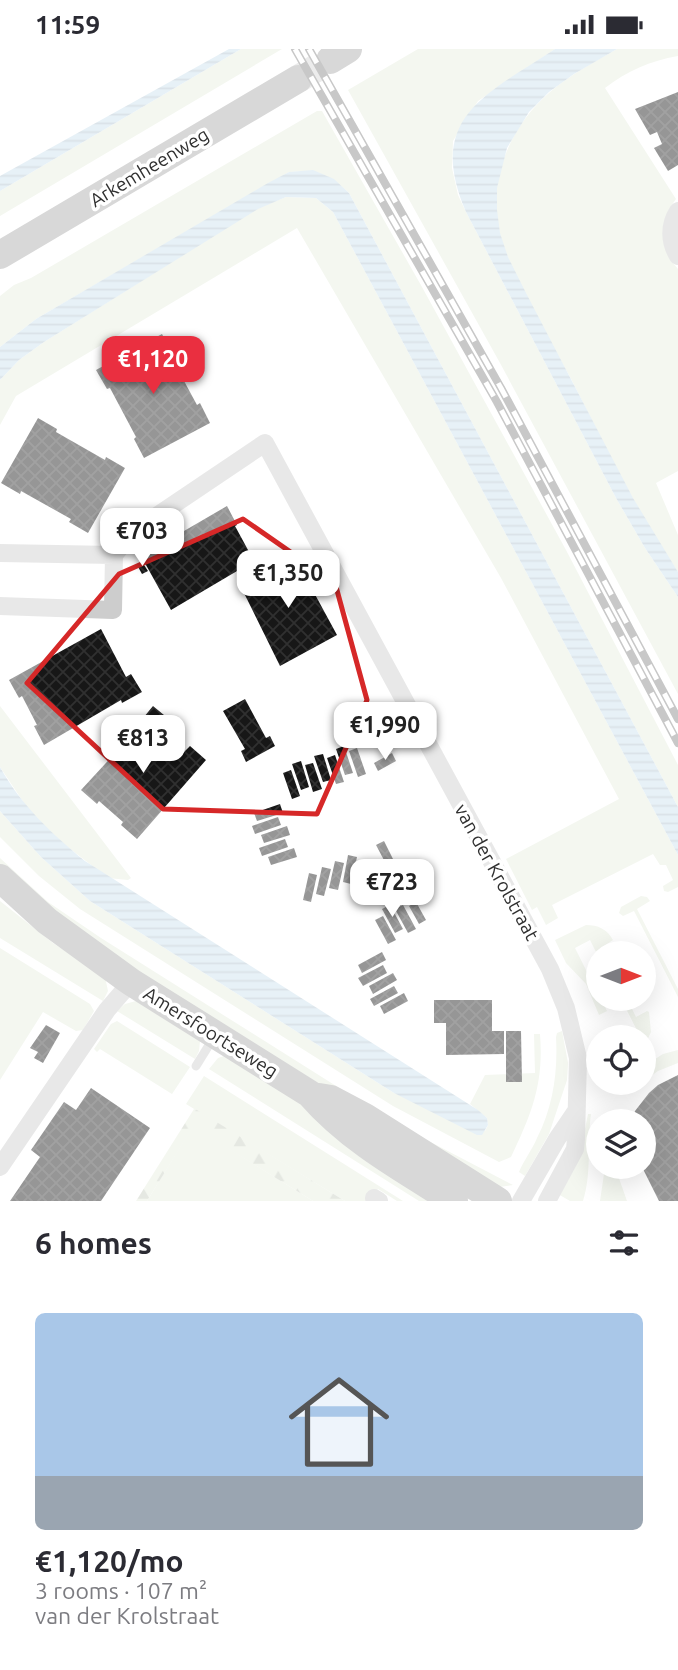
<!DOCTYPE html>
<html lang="en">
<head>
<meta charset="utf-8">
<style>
  :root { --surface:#fff; --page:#f2f2f3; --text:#2b2b33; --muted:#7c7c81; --line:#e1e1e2; --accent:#ea2f40 }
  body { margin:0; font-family:Ubuntu,sans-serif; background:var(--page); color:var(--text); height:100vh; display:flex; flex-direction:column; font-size:26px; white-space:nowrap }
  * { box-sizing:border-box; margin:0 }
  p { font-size:23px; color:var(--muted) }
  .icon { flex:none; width:38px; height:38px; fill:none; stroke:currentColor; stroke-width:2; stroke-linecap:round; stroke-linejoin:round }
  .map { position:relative; height:1152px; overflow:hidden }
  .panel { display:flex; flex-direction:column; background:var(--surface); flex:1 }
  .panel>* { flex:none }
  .needle { width:46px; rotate:90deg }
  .tools { position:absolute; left:586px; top:892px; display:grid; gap:14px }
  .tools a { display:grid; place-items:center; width:70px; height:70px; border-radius:50%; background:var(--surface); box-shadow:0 7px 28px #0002; font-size:35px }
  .price { position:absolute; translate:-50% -60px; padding:0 16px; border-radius:14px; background:#fff; color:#222; font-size:23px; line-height:46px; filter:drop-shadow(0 2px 4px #0008) }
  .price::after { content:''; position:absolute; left:50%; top:42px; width:21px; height:16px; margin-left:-10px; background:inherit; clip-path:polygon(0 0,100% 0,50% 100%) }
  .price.selected { background:var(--accent); color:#fff }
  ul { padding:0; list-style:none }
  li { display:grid; align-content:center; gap:14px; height:371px; padding:0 35px }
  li+li { border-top:2px solid var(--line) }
  li span { display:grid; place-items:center; height:217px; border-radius:10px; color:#555 }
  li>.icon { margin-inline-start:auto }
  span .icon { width:126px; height:126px; fill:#fffc; stroke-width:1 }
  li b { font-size:30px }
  h2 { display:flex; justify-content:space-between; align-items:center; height:84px; padding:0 35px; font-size:30px }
  .status { display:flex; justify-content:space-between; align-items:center; height:49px; padding:0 35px; background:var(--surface); direction:ltr }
  .status svg { height:19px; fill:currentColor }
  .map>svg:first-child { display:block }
  .grass { fill:#e6edde }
  .forest { fill:url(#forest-firs) }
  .water { fill:url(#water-rules) }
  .building { fill:url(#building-cross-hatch) }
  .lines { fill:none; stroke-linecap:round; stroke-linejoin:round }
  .primary-tunnel { stroke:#d6d6d6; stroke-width:28; stroke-dasharray:28 14; stroke-linecap:butt }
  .service { stroke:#cdcdcd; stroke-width:9 }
  .minor { stroke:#cdcdcd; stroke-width:18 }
  .primary { stroke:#a8a8a8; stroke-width:28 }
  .rail-casing { stroke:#858585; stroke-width:8 }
  .rail { stroke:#fff; stroke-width:5; stroke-dasharray:16; stroke-linecap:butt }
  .marked { fill:none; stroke:#d62828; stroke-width:5; stroke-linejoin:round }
  .labels { text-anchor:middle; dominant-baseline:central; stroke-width:7; stroke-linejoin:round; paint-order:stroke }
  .street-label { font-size:19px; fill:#303030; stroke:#fff }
</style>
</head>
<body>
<div class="status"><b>11:59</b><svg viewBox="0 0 49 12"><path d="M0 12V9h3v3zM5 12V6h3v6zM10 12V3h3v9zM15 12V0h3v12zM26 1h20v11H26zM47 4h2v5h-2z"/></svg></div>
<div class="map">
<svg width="678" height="1152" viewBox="0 0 678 1152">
  <defs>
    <pattern id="forest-firs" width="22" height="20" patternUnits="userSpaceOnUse" patternTransform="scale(1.75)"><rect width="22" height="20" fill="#e6edde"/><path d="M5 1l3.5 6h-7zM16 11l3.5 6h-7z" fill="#c6ccbf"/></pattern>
    <pattern id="water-rules" width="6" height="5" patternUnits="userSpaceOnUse" patternTransform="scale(1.75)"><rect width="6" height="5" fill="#cae0ed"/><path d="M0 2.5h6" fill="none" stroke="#aec0cc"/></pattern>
    <pattern id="building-cross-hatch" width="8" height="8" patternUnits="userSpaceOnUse" patternTransform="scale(1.75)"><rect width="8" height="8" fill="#171717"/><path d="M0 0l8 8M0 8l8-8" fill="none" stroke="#303030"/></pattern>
  </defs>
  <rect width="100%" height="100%" fill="#fff"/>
  <!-- grass -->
  <path class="grass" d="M241,0H282L0,167V142Z
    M418,0H555L478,52L453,92L452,119L458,146L466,163L616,449L645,499L678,548V645L500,314L348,41Z
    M617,0H678V7C650,12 627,22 605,39L676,150C658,173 659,199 678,220V422L656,434L678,486V523C636,462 604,394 570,328C547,285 513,232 500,185C486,133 510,77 550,43C570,26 594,13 617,0Z
    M317,62H322L422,238L566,501L678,716V758L349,144C328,124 317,121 289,123L36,270L0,298V247L14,236L31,229Z
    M286,148L316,149L333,163L678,806V838L668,843L664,842L663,837L673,831L666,816H660L653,805L552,856L558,869L546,876L537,858L532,861L506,810L619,750L501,529L297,179L16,347L0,376V331L19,311L44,293L258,159Z
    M0,657L131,829L128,831L108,829L56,789L28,760L0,718Z
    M0,762L41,808L90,852L394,1044L485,1082L488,1076L487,1069L470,1055L485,1026L535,1024L534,985H540C544,1034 532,1064 511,1108L499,1113L393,1057L80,860L39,827L0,788Z
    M0,809L48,853L101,889L398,1076L513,1136L499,1138L464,1123L66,880L0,823Z
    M641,847L647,848L650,852L637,860L678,940V948L634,862L623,867L619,864L621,858Z
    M0,852L53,894L105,928L108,942L103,952L0,889Z
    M586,876C598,876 607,880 613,891L601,899L604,905H598V907L590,891L575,899L598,945V950H601L607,962L599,966L586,935L566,914L555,891Z
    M0,899L90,955L94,962L83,981L76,982L43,963L0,1031Z
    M621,950H627L636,968L647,962L649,963L651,983L644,998V989H641Z
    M136,952L200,992L199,1002L195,1010L117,962L125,955Z
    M117,972L190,1018L172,1045L100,1000L97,1003L94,1000L111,975Z
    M562,982L568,1014L567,1031L549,1085L525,1127L519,1123C524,1111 532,1101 537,1089C553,1058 558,1023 556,988L557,984Z
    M678,1001V1014L658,1022L644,1032V1017L663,1005Z
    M227,1006L285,1041L430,1152H419L209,1020L218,1009Z
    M204,1027L403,1152H397L378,1140L371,1152H345L186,1055Z
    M588,1065H591C587,1094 592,1124 583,1152H570L558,1145L582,1095Z
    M193,1077L313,1152H147Z
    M605,1118H615L627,1152H600Z"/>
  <!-- forest -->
  <path class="forest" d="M194,1060L197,1061L345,1152H313L193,1078L147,1152H136Z"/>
  <!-- water -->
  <path class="water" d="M229,0H241L0,142V127Z
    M555,0H617L574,25L549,43L529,63L507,99L497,139V161L500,184L508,208L526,244L633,449L678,523V548L645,499L616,449L466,163C425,68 486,46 555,0Z
    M313,121L334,130L349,144L678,758V806L333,163L316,149L286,148L258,160L44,293L19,311L0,331V298L36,270L268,134L289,123Z
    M0,718C21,756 52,785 85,812L478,1061L487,1069L488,1076L482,1086H477L394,1044L90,852L41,808L0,762Z"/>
  <!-- building -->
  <path class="building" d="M678,43V116L668,122L654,99L662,95L657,83L650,86L635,60Z
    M162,285L172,305L170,306L197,356L200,354L210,374L144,409L134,390L136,388L110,339L107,340L96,321Z
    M38,369L57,380L56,383L105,411L106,408L125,419L88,484L69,473L71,470L21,442L20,445L1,434Z
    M227,457L237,476L235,477L254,512L171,561L141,507Z
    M292,503L337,586L280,617L244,544L260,536L253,523Z
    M142,513L148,522L142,525L137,516Z
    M101,580L126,628L131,625L142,643L122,654L121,651L44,696L34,677L37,676L22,647L19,649L9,631Z
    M245,650L266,689L270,687L275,697L246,713L241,702L245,700L223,662Z
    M153,657L170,671L159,683L183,704L190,697L206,711L137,790L121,776L123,773L99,752L97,755L81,741L141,676L139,674Z
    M344,697L353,724L345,726L336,700Z
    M357,699L366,725L358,728L349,702Z
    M392,704L396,712L378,722L374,714Z
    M323,705L331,731L323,733L314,707Z
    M335,706L344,733L336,735L327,709Z
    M301,712L309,738L301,741L292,715Z
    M313,714L322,740L313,743L305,716Z
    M291,721L300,747L292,750L283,724Z
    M280,755L283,764L257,772L254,764Z
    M278,768L281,776L255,785L252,777Z
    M287,777L290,786L264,794L261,786Z
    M285,790L288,798L262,807L259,799Z
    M384,792L393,810L386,815L376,796Z
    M294,799L297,808L271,816L268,808Z
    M348,806L357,808L351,835L343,833Z
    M335,812L344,814L338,841L329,839Z
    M322,818L331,820L324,847L316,845Z
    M309,824L317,826L311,853L303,851Z
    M416,853L426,871L419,875L409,857Z
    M390,856L403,880L395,884L382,860Z
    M403,856L416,880L408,884L395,860Z
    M383,867L396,891L388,895L375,871Z
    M382,903L386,911L362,924L358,916Z
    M383,916L387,924L363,937L358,929Z
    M393,924L397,931L373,945L369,937Z
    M394,937L398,944L374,957L370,950Z
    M404,944L408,952L384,965L380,957Z
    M434,951H492V982H504V1005L446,1006V974H434Z
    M46,976L60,984L43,1014L34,1009L38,1003L30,999Z
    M506,982H521L522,1033H506Z
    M678,1026V1152H659L642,1118H644V1073H631L635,1062L649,1044L658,1036Z
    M91,1039L150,1079L101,1152H10L40,1108L31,1101L64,1053L76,1061Z"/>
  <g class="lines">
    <!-- primary-tunnel -->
    <path class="primary-tunnel" d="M298,30L330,11"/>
    <!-- service -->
    <path class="service" d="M196,1017L214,988"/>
    <!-- minor -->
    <path class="minor" d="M678,162C669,176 669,192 678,207
      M0,504L114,506
      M0,557L113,561L114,506L133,483L265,394L550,920L566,959L578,1009L576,1090L575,1100L547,1152
      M0,1118L107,961L131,933
      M374,1149L379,1152
      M521,1152L557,1090L576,1062"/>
    <!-- primary -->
    <path class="primary" d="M330,11L348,0
      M0,206L298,30
      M0,829L47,872L131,933L310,1045C350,1091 403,1120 454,1152
      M319,1048L331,1050L365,1068L498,1152"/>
    <!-- rail casing -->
    <g class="rail-casing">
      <path id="rail" d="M295,0L497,353L678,694
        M309,0L501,339L678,670"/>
    </g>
    <!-- rail -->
    <use href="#rail" class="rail"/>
  </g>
  <!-- marked area -->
  <path d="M0 0H678V1152H0ZM243,470L335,534L367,651L317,765L163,760L27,634L119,525Z" fill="#fff" fill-opacity=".55" fill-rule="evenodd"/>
  <path class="marked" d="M243,470L335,534L367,651L317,765L163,760L27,634L119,525Z"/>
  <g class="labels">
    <!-- street labels -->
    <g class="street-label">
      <text transform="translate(149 118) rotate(-31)">Arkemheenweg</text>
      <text transform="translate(497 823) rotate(61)">van der Krolstraat</text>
      <text transform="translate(211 983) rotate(32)">Amersfoortseweg</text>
    </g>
  </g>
</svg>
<div class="tools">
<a><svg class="needle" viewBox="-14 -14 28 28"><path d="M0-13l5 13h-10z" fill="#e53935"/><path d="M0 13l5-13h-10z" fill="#7c7c81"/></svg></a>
<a><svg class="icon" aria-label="locate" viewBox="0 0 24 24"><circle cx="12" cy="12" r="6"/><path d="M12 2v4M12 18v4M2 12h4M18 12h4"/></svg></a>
<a><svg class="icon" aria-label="layers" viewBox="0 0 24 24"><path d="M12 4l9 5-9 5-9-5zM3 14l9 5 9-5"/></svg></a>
</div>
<b class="price selected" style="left:153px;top:347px">€1,120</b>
<b class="price" style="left:142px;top:519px">€703</b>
<b class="price" style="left:288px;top:561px">€1,350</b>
<b class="price" style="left:385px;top:713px">€1,990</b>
<b class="price" style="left:143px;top:726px">€813</b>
<b class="price" style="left:392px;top:870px">€723</b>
</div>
<section class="panel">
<h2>6 homes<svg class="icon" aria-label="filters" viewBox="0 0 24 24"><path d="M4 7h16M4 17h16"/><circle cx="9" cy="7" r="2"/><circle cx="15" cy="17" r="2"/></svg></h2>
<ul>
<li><span style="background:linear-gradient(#a9c7e8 75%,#9aa5b1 0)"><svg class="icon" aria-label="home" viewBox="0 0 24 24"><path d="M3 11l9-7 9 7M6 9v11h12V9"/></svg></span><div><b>€1,120/mo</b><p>3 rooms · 107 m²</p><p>van der Krolstraat</p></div></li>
</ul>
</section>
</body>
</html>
